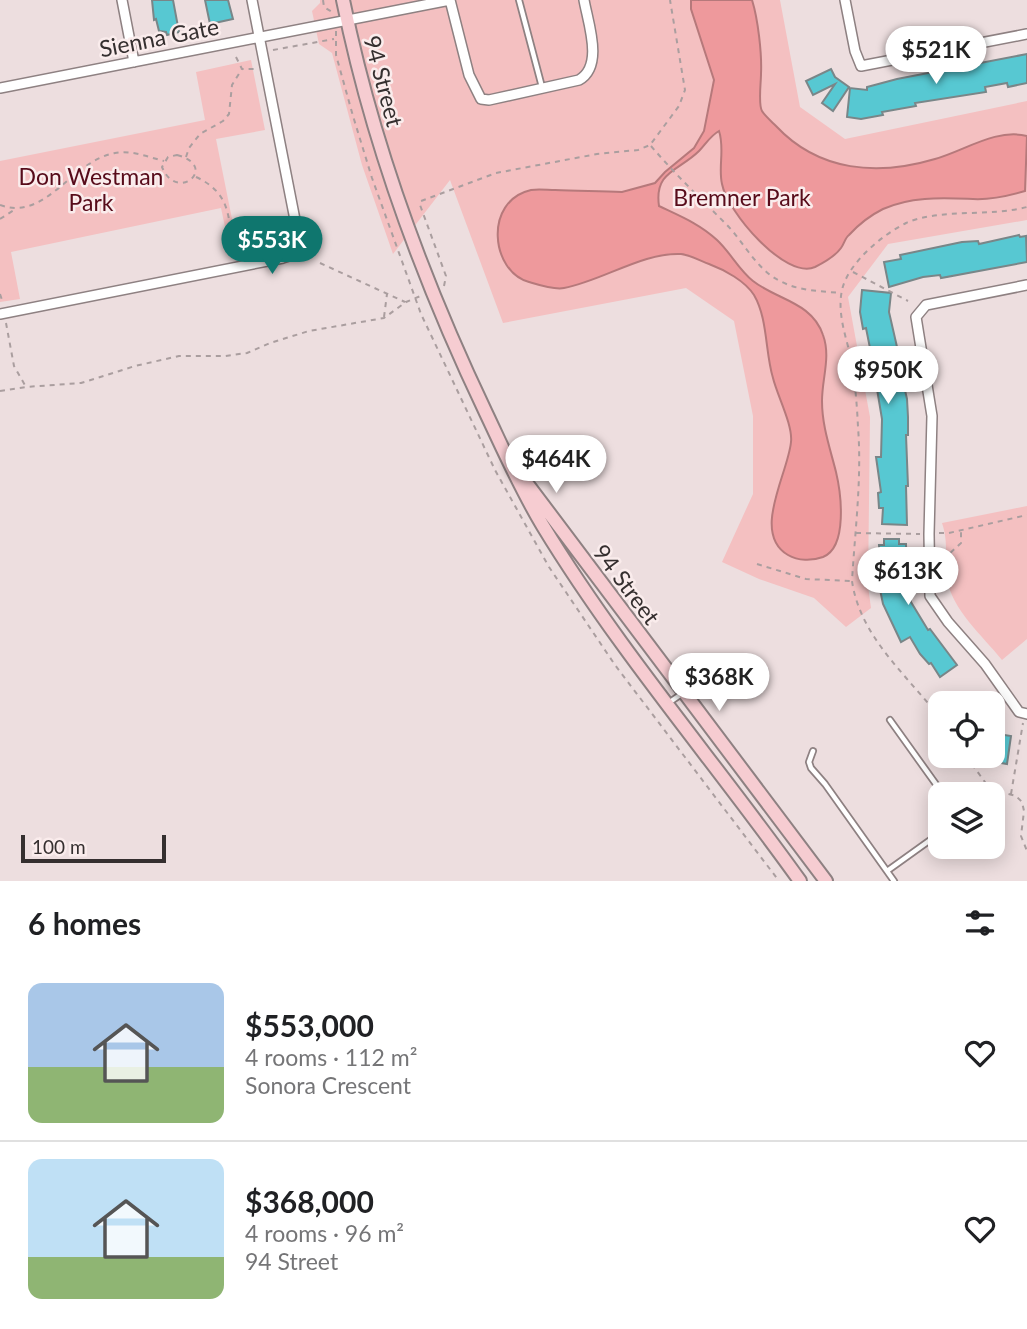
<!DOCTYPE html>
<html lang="en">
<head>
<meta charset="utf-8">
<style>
  :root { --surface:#fff; --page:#f6f6f6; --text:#202124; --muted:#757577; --line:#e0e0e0; --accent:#0f766e }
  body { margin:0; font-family:Lato,sans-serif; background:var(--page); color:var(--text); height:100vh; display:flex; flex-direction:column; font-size:26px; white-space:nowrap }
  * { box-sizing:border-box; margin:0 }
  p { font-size:23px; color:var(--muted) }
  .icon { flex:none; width:38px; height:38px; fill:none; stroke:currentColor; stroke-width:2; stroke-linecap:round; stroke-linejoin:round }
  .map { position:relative; height:881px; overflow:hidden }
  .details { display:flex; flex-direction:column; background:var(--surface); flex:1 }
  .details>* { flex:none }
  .tools { position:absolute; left:928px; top:691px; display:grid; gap:14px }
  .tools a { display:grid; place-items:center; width:77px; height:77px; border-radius:14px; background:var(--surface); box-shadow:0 4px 18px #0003; font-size:35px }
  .scale { position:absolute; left:21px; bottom:18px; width:145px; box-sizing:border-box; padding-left:7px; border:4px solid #352f2f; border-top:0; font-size:19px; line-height:24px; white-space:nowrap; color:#352f2f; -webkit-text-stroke:5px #faecec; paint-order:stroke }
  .price { position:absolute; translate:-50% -60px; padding:0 16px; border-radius:24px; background:#fff; color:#222; font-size:23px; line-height:46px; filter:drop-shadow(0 2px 4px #0008) }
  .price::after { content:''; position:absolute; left:50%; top:42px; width:21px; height:16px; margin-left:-10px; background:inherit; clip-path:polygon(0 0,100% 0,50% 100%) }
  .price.selected { background:var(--accent); color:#fff }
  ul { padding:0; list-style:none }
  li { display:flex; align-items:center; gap:21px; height:175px; padding:0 28px }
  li+li { border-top:2px solid var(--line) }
  li span { display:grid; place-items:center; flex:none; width:196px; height:140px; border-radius:14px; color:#555 }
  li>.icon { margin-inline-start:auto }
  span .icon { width:84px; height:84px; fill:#fffc; stroke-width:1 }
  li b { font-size:30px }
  h2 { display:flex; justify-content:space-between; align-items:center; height:84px; padding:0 28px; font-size:30px }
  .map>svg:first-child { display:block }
  .green { fill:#f4c0c1 }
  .water { fill:#ee999c; stroke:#b6797b; stroke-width:2 }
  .building { fill:#57c8d2; stroke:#798688; stroke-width:2 }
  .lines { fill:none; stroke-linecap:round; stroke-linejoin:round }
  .lane-casing { stroke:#8e8182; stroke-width:8 }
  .street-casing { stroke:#8e8182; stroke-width:12 }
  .secondary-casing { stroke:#8e8182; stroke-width:16 }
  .path { stroke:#aa9e9f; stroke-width:2; stroke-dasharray:5 5; stroke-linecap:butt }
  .lane { stroke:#fff; stroke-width:4.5 }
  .street { stroke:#fff; stroke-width:9 }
  .secondary { stroke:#f6ccd1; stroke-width:12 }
  .labels { text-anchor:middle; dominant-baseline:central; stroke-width:5; stroke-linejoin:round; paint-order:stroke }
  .street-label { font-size:23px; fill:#352f2f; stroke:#faecec }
  .park-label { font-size:23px; fill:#570b1a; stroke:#faecec }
</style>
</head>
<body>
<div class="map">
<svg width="1027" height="881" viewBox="0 0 1027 881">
  <rect width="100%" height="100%" fill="#eddedf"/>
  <!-- green -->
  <path class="green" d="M320,0H780L800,107L845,139L1027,101V220L888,244L848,297L870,417L868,586L871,608L846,627L814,598L759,579L722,562L753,494V416L734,321L686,288L503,323L450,180L393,254L362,165L332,53L319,44L312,11L320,3Z
    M251,60L265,130L216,139L239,254L231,255L221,208L11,252L20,299L0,302V161L205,120L196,72Z
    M1027,506V639L1002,660C983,636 951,609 947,578C944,557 949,544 942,523Z"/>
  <!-- water -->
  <path class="water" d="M691,0H752C758,19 762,54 761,74C761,83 758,104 762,111C765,116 772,122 776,126C819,172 878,176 935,159C964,151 996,128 1027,136L1025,191C1008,196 991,200 973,199C943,198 912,196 883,209C871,215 858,225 849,235C845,238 844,244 841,248C836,255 823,263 815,267C785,280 727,211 722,184C718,167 725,149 719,131C710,136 706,144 699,151C679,171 654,171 659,206C680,216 700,224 717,240C730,252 739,270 753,281C777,300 812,302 823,335C831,357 822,378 822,401C822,426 830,448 836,472C841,493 848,547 823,557C812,561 798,561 788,555C751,533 788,474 791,442C793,425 777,395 773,378C765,352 768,319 754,295C745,281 725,270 709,264C701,261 690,255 681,254C643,252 602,281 564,288C554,290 539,285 529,282C491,272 483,201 531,190C538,189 548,190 555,190C578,191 600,191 622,192L655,183L665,172L694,148L704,131L714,80L691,9Z"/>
  <!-- building -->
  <path class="building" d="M152,0H173L179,32L167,35L166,32L159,31L156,19L154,20Z
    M205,0H228L233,19L210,24Z
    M1027,54V83L1008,87L1007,83L985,87L986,92L915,103L916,106L882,112L883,115L861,119L847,117L850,88L867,90V87L897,79Z
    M831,69L835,77L849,87L833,111L822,103L835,84L813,95L806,81Z
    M1019,235L1020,237L1026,236L1027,262L941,278L940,275L923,277L889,287L884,262L901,259L900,255L962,242L978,241L979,244Z
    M862,290L891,293L889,312L900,360H898L907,399L908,417V435H906L908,486H906L907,525L882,524L883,508H879L878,493L881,492L876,457H881L882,419L875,377L872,378L870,369L874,368L866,328L863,329L860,312Z
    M884,539H899V544H906L907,584L911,602L928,630L930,629L957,665L940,677L931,663L929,664L920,654L910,637L901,642L883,604L877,575H881L879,545H884Z
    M992,733L1011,736L1007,764L990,761Z"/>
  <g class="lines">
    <!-- lane casing -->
    <g class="lane-casing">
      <path id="lane" d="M519,0L542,87
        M667,704L699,682
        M890,720L943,794
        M813,751L809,762L811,768L825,784L894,881
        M887,871L940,833"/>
    </g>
    <!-- street casing -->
    <g class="street-casing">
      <path id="street" d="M122,0L134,62
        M450,0L469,75L481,99L489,100L579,80C604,66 588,23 584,0
        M845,0L855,51L861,66L1027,34
        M0,88L450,0
        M1027,285L926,305L916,317L932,416L929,534L930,596L948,622L985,664L1019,712L1027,714
        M0,314L283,258C295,255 299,247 298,235L252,0"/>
    </g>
    <!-- secondary casing -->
    <g class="secondary-casing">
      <path id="secondary" d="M343,0C372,143 423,281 486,413C504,451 521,490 543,526C619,651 715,762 800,881
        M525,481L826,881"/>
    </g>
    <!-- path -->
    <path class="path" d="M323,0L324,7L332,12
      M336,31V55L353,116L372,178L421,314L495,470L549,567L615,665L779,881
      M273,50L334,39
      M236,57L242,69H254
      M651,146C674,173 700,198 726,224C744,242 757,271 782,282C800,291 820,291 840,293
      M177,155C220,166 177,204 162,167L168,157Z
      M186,157L189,148L200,134L223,121L229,114L232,85L242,69
      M196,177C233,194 228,220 234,256
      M0,205C46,222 71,161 115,153C132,150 148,157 164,161
      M0,219L14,210
      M320,263L405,302
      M853,272L908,301
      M444,286L446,276L420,205L421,201L496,173L597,154L638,150L650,145L679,106L685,90L670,0
      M0,294L3,303
      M384,317L387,294
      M6,323L14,366L26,387
      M0,391L26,387L81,383L135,366L179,356H225L247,353L270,343L309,331L384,318L406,302L423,295
      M856,533L920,534
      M939,533H949L1027,515
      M941,554H949L961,543V531
      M757,564L806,579L851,581
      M940,718C907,675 860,637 852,581C855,530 862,478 858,427C857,405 855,381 851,358C846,337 837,313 842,290C848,263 882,235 906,223C940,208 991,217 1027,207
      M966,756L990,789L1016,796L1022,802L1024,811L1021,836L1027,851
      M1011,794L1023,723"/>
    <!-- lane -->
    <use href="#lane" class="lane"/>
    <!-- street -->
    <use href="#street" class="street"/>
    <!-- secondary -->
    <use href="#secondary" class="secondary"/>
  </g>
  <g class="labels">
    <!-- street labels -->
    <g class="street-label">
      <text transform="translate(159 37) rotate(-11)">Sienna Gate</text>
      <text transform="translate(384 81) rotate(75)">94 Street</text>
      <text transform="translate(627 584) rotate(53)">94 Street</text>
    </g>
    <!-- park labels -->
    <g class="park-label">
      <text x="91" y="176">Don Westman<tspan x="91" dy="26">Park</tspan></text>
      <text x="742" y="197">Bremner Park</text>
    </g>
  </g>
</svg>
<div class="tools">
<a><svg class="icon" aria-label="locate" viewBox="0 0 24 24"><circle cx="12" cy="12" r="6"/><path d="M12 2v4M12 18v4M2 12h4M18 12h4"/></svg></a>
<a><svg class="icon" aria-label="layers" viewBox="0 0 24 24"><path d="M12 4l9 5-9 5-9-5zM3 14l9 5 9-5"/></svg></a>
</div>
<div class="scale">100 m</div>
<b class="price" style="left:936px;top:86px">$521K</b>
<b class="price selected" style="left:272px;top:276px">$553K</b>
<b class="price" style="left:888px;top:406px">$950K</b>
<b class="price" style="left:556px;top:495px">$464K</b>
<b class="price" style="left:908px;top:607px">$613K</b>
<b class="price" style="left:719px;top:713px">$368K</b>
</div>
<section class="details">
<h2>6 homes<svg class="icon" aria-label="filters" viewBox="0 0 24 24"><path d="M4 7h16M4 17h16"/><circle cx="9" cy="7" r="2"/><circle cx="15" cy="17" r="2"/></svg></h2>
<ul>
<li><span style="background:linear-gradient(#a9c7e8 60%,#8fb573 0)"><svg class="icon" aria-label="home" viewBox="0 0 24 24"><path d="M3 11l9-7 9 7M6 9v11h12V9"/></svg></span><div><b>$553,000</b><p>4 rooms · 112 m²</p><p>Sonora Crescent</p></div><svg class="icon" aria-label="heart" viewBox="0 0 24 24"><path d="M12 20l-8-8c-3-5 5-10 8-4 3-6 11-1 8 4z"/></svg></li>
<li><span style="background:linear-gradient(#bfe0f5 70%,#8fb573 0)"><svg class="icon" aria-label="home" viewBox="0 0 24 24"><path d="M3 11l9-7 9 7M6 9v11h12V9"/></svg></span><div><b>$368,000</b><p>4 rooms · 96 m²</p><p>94 Street</p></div><svg class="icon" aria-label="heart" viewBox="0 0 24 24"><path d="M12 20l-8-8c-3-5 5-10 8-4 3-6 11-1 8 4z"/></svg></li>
</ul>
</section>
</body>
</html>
